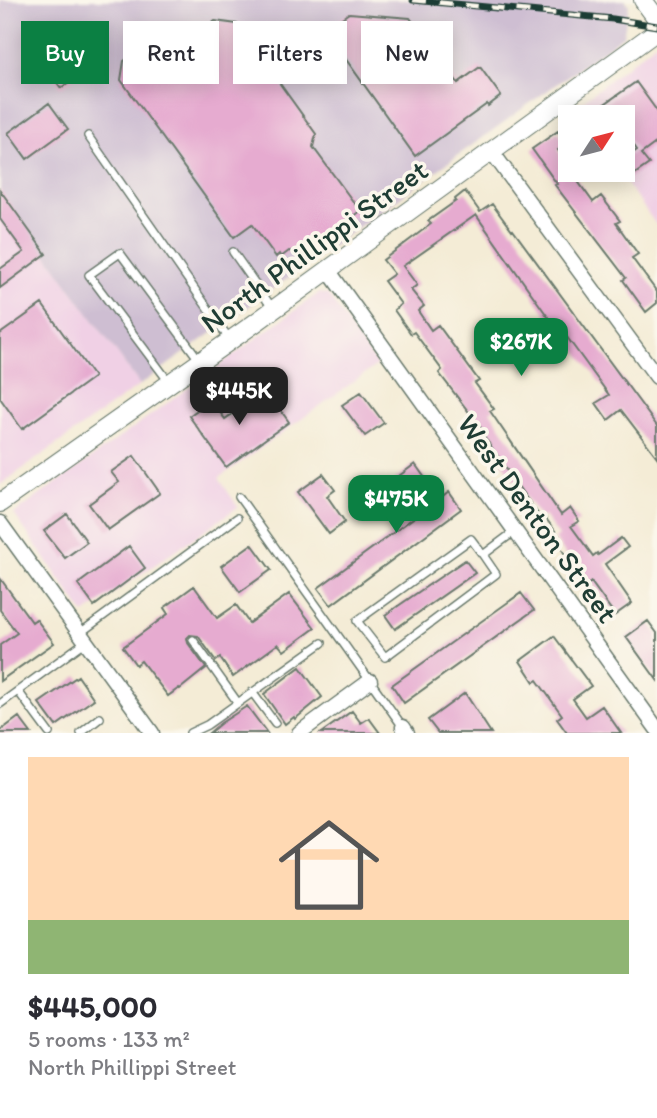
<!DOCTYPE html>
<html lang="en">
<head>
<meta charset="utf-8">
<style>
  :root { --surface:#fff; --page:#f2f2f3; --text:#2b2b33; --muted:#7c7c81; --line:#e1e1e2; --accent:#0b8043 }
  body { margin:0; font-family:Itim,sans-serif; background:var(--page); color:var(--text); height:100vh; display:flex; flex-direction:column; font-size:26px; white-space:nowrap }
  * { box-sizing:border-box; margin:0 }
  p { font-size:23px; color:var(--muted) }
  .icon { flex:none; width:38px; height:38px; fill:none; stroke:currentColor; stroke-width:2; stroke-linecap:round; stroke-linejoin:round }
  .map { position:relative; height:733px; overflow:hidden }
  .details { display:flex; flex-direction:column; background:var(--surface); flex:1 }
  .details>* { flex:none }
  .banner { position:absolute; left:21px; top:21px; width:616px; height:63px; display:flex; gap:14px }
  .needle { width:46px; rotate:54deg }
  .fabs { position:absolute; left:558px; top:105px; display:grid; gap:14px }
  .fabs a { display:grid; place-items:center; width:77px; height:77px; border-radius:0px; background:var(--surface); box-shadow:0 4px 18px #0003; font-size:35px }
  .price { position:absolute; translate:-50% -60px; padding:0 16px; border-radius:14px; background:var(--accent); color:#fff; font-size:23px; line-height:46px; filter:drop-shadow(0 2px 4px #0008) }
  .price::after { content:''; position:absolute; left:50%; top:42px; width:21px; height:16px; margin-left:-10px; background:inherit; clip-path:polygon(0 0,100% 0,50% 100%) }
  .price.on { background:#222; color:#fff }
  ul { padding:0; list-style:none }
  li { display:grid; align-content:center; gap:14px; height:371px; padding:0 28px }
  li+li { border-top:2px solid var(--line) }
  li span { display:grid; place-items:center; height:217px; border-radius:0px; color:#555 }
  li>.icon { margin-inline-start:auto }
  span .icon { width:126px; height:126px; fill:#fffc; stroke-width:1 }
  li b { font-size:30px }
  .pill { padding:0 24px; border-radius:0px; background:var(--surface); box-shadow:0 4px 18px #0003; font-size:24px; line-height:63px }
  .pill.on { background:var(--accent); color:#fff }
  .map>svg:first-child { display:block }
  .built { fill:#f0d0e5 }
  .industrial { fill:#cebed2 }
  .building { fill:#e6abd0 }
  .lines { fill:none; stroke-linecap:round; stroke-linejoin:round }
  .service-casing { stroke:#6a7a6d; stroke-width:10 }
  .minor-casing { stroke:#6a7a6d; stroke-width:17 }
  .tertiary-casing { stroke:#6a7a6d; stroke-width:20 }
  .service { stroke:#fff; stroke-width:7 }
  .minor { stroke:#fff; stroke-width:14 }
  .tertiary { stroke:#fff; stroke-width:18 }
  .rail-casing { stroke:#1f3d34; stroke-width:7 }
  .rail { stroke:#fbf7ec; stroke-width:4.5; stroke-dasharray:13; stroke-linecap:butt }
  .labels { text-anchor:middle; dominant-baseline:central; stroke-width:7; stroke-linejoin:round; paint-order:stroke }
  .street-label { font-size:30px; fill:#1f3d34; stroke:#fbf7ec }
</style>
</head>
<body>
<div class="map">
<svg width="657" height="733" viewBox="0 0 657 733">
  <rect width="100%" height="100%" fill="#fbf7ec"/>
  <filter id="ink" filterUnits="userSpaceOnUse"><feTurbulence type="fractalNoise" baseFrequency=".0143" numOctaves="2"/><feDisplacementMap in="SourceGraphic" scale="14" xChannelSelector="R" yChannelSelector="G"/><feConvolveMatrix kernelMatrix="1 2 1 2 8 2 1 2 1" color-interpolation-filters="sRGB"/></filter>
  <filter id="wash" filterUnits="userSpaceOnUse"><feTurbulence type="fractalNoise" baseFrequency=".00686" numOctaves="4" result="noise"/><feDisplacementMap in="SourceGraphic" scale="28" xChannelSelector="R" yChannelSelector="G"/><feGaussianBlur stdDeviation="1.57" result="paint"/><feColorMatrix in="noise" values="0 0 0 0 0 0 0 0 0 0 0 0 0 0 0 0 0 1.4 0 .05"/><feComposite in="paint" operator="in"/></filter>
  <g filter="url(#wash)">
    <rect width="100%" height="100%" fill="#f4ecd6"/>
    <!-- built -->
    <path class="built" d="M657,42V226L617,170H623V117H579L573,109Z
      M0,190L140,385L0,485Z
      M319,293L328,295L377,365L219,478L238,507L84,614L14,514Z"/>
    <!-- industrial -->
    <path class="industrial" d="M0,0H625L629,5L623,36L140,385L0,190Z"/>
    <g id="blocks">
      <!-- building -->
      <path class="building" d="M349,13L410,18L458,83L480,67L501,96L488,106L487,104L415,156L325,30Z
        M215,21L237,24L316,134L313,147L360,211L302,253L289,251L281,257L279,254L276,257L252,224L234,237L121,80L124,61L172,27L184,44Z
        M51,46L74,78L61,88L38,56Z
        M636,82L657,111V142L641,154L649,164L629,178L623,168V160L637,150L623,130V117H586Z
        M49,103L68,129L27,159L8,133Z
        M558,131L566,144L558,150L568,164L566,165L593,202L601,196L620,221L616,223L638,254L632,258L657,292V303L646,312L623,280L626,278L555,185L557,184L532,149Z
        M0,190L46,254L0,288V269L24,252L0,219Z
        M465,191L480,212L492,204L512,231L513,230L657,426V457L621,410L608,420L596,403L609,395L556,322L553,324L476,215L403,266L417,285L411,290L424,306L418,311L431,330L438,325L479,381L475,383L494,409L490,411L561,515L570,508L579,521L571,526L593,556L597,553L598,555L621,538L628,547L605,564L632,603L615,615L591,582L586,586L555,539L559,536L544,516L541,518L522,492L482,433L484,432L439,373L442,370L414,332L411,334L394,310L401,304L384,281L394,274L383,260L431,224L428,221L456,201L455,199Z
        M42,304L94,377L22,429L0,398V334Z
        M266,390L289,422L226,467L189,416L211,400L225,419Z
        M361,392L384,423L365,436L342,405Z
        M134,456L160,493L108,530L89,504L119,482L111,472Z
        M415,464L440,499L449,492L461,509L331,605L318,588L420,513L395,479Z
        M323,474L335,490L327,496L345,522L329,534L298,492Z
        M67,514L87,542L65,558L44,531Z
        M252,544L271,570L240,592L221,566Z
        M129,546L145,568L94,606L78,584Z
        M465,560L475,573L395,629L385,615Z
        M0,578L32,622L36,619L54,643L0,681V645L17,633L0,610Z
        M194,586L217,618L236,605L249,623L289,594L315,628L284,651L278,644L233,677L220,658L216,661L198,636L190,635L187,638L188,643L206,668L180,689L179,688L168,696L141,661L136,665L123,647L168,614L164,608Z
        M521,593L534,610L404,703L392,685Z
        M648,621L657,633V680L626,637Z
        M554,636L591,686L573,699L586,717L602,706L621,733H567L557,719L562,715L537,680L534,682L520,661Z
        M300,667L322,697L295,719L294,717L285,724L264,694Z
        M78,676L94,699L56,726L39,703Z
        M465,693L491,733H438L428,720Z
        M247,706L267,733H209L221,723Z
        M352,711L361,723L369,718L380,733H321Z
        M19,717L31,733H0V731Z"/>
    </g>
  </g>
  <g filter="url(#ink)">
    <use href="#blocks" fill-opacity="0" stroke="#6a7a6d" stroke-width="2"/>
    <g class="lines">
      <!-- service casing -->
      <g class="service-casing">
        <path id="service" d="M88,136L230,340
          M233,252L273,309
          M169,382L89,275L120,253L200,361
          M239,497L403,727
          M483,555L496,574L385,657L357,621L471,539L483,555L515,531
          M80,633L237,518
          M193,640L238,703
          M18,691L49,733
          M252,692L275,723
          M0,704L85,642
          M81,733L100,718
          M190,733L207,725L322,643"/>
      </g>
      <!-- minor casing -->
      <g class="minor-casing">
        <path id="minor" d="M492,152L657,377
          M328,270L657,729
          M0,523L152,733
          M403,727L407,733
          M299,733L370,681"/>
      </g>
      <!-- tertiary casing -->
      <g class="tertiary-casing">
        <path id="tertiary" d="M643,0L657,19
          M0,503L255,323L657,31"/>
      </g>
      <!-- service -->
      <use href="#service" class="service"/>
      <!-- minor -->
      <use href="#minor" class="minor"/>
      <!-- tertiary -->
      <use href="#tertiary" class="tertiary"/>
      <!-- rail casing -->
      <g class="rail-casing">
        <path id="rail" d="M413,0L613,19L657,26"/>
      </g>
      <!-- rail -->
      <use href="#rail" class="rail"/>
    </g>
  </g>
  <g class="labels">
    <!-- street labels -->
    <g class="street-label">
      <text transform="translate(314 246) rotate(-36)">North Phillippi Street</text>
      <text transform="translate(538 518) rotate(54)">West Denton Street</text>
    </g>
  </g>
</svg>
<div class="fabs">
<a><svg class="needle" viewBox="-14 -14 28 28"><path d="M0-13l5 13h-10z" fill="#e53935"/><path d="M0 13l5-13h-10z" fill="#7c7c81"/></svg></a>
</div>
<b class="price" style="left:521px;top:378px">$267K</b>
<b class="price on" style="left:239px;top:427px">$445K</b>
<b class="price" style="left:396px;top:535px">$475K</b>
<div class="banner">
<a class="pill on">Buy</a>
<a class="pill">Rent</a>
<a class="pill">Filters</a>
<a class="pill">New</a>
</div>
</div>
<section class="details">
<ul>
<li><span style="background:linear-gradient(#ffd9b3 75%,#8fb573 0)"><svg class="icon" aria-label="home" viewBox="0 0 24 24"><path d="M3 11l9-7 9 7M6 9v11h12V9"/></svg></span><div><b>$445,000</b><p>5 rooms · 133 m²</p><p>North Phillippi Street</p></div></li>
</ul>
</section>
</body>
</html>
